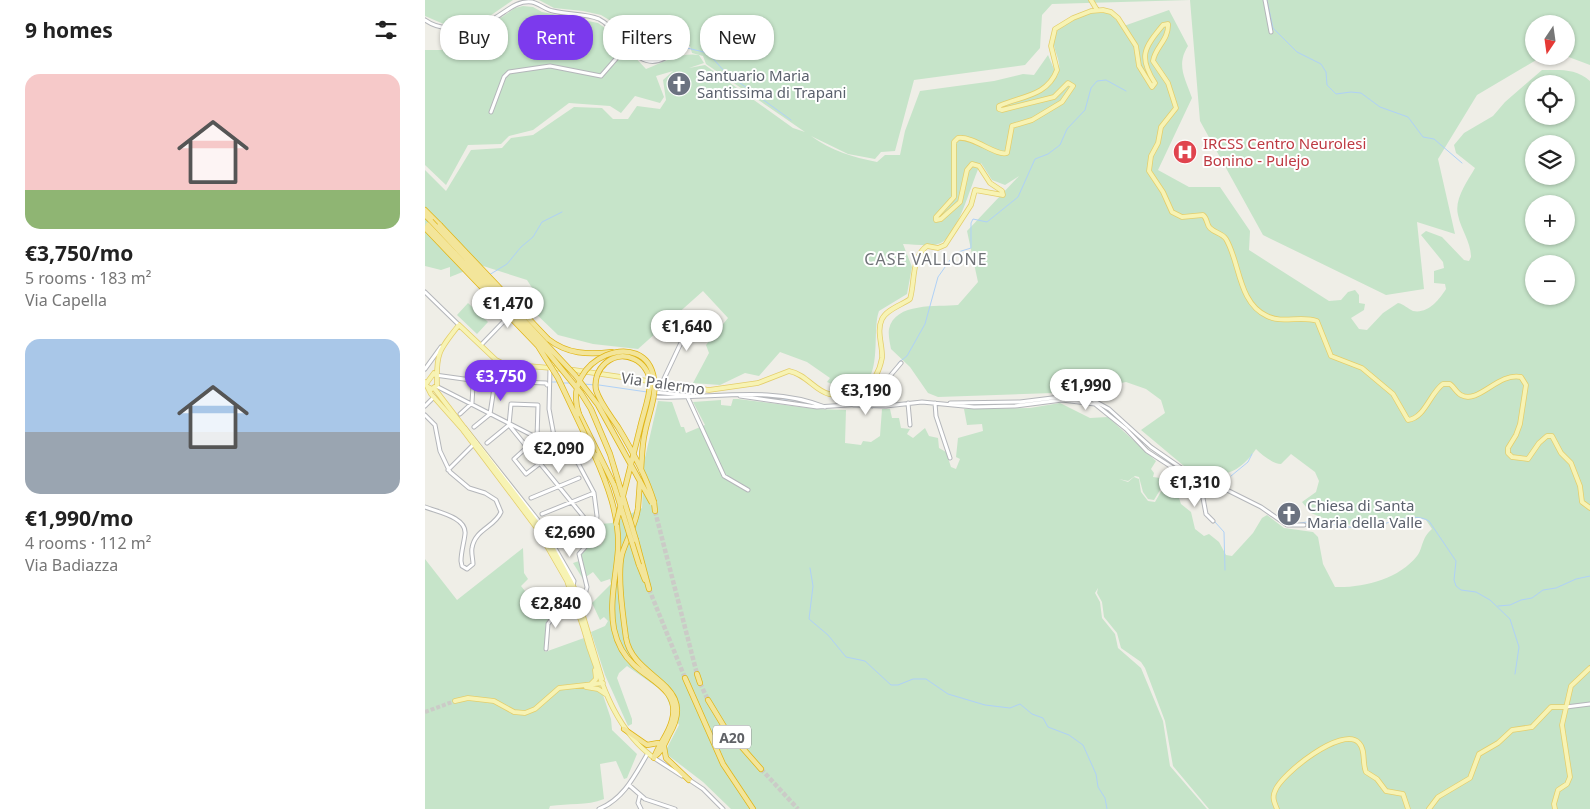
<!DOCTYPE html>
<html lang="en">
<head>
<meta charset="utf-8">
<style>
  :root { --surface:#fff; --page:#f6f6f6; --text:#222; --muted:#767676; --accent:#7c3aed }
  body { margin:0; font-family:"Noto Sans",sans-serif; background:var(--page); color:var(--text); height:100vh; display:flex; flex-direction:column; font-size:19px; white-space:nowrap }
  * { box-sizing:border-box; margin:0 }
  p { font-size:16px; color:var(--muted) }
  .icon { flex:none; width:28px; height:28px; fill:none; stroke:currentColor; stroke-width:2; stroke-linecap:round; stroke-linejoin:round }
  .map { position:relative; flex:1; overflow:hidden }
  .panel { display:flex; flex-direction:column; background:var(--surface); width:425px }
  .panel>* { flex:none }
  .hud { position:absolute; left:15px; top:15px; width:475px; height:45px; display:flex; gap:10px }
  .needle { width:32px; rotate:193deg }
  .fabs { position:absolute; left:1100px; top:15px; display:grid; gap:10px }
  .fabs a { display:grid; place-items:center; width:50px; height:50px; border-radius:50%; background:var(--surface); box-shadow:0 1px 4px #0004; font-size:25px }
  .price { position:absolute; translate:-50% -42px; padding:0 11px; border-radius:18px; background:#fff; color:#222; font-size:16px; line-height:32px; filter:drop-shadow(0 1px 2px #0008) }
  .price::after { content:''; position:absolute; left:50%; top:30px; width:15px; height:11px; margin-left:-8px; background:inherit; clip-path:polygon(0 0,100% 0,50% 100%) }
  .price.current { background:var(--accent); color:#fff }
  ul { padding:0; list-style:none }
  li { display:grid; align-content:center; gap:10px; height:265px; padding:0 25px }
  li span { display:grid; place-items:center; height:155px; border-radius:15px; color:#555 }
  li>.icon { margin-inline-start:auto }
  span .icon { width:90px; height:90px; fill:#fffc; stroke-width:1 }
  li b { font-size:21px }
  h2 { display:flex; justify-content:space-between; align-items:center; height:60px; padding:0 25px; font-size:21px }
  .pill { padding:0 18px; border-radius:20px; background:var(--surface); box-shadow:0 1px 4px #0004; font-size:18px; line-height:45px }
  .pill.current { background:var(--accent); color:#fff }
  main { display:flex; flex:1; min-height:0 }
  .map>svg:first-child { display:block }
  .green { fill:#c6e4c9; fill-rule:evenodd }
  .lines { fill:none; stroke-linecap:round; stroke-linejoin:round }
  .stream { stroke:#afd1f7; stroke-width:1 }
  .major-tunnel { stroke:#cbcbc7; stroke-width:4; stroke-dasharray:4 2; stroke-linecap:butt }
  .highway-tunnel { stroke:#cbcbc7; stroke-width:4.5; stroke-dasharray:4.5 2; stroke-linecap:butt }
  .minor-casing { stroke:#b4b6ba; stroke-width:5 }
  .major-casing { stroke:#e4ce6b; stroke-width:5.5 }
  .highway-casing { stroke:#e0b517; stroke-width:6 }
  .minor { stroke:#fff; stroke-width:3 }
  .major { stroke:#f7f3b4; stroke-width:4 }
  .highway { stroke:#f3e59a; stroke-width:4.5 }
  .highway-bridge-casing { stroke:#e0b517; stroke-width:6; stroke-linecap:butt }
  .highway-bridge { stroke:#f3e59a; stroke-width:4.5 }
  .labels { text-anchor:middle; dominant-baseline:central; stroke-width:4; stroke-linejoin:round; paint-order:stroke }
  .shield { fill:#fff; stroke:#8f9094; stroke-width:1 }
  .shield-label { font-size:14px; font-weight:bold; fill:#5f6166 }
  .worship-label { font-size:15px; fill:#5b616d; stroke:#fff; text-anchor:start }
  .health-label { font-size:15px; fill:#be3a42; stroke:#fff; text-anchor:start }
  .street-label { font-size:15px; fill:#5f6166; stroke:#fff }
  .neighbourhood-label { font-size:16px; letter-spacing:1px; fill:#707378; stroke:#fff }
</style>
</head>
<body>
<main>
<section class="panel">
<h2>9 homes<svg class="icon" aria-label="filters" viewBox="0 0 24 24"><path d="M4 7h16M4 17h16"/><circle cx="9" cy="7" r="2"/><circle cx="15" cy="17" r="2"/></svg></h2>
<ul>
<li><span style="background:linear-gradient(#f6c9c9 75%,#8fb573 0)"><svg class="icon" aria-label="home" viewBox="0 0 24 24"><path d="M3 11l9-7 9 7M6 9v11h12V9"/></svg></span><div><b>€3,750/mo</b><p>5 rooms · 183 m²</p><p>Via Capella</p></div></li>
<li><span style="background:linear-gradient(#a9c7e8 60%,#9aa5b1 0)"><svg class="icon" aria-label="home" viewBox="0 0 24 24"><path d="M3 11l9-7 9 7M6 9v11h12V9"/></svg></span><div><b>€1,990/mo</b><p>4 rooms · 112 m²</p><p>Via Badiazza</p></div></li>
</ul>
</section>
<div class="map">
<svg width="1165" height="809" viewBox="0 0 1165 809">
  <rect width="100%" height="100%" fill="#efeee7"/>
  <!-- green -->
  <path class="green" d="M0,0H88L62,18L21,25L0,16Z
    M114,0H1165V65L1141,56V24H1109V56H1118L1052,95L1013,159L1030,234L992,222L999,289L961,295L838,235L775,121L765,0L627,4L617,15L615,48L600,65L489,80L470,151L456,152L450,159L423,154L386,136C407,151 427,157 452,162L460,155H475L480,131L495,91L569,81L598,74L609,75L623,55L632,76C640,61 624,49 630,34C634,23 668,9 679,11C688,13 691,20 696,27L744,10L763,46C751,65 760,78 767,98L733,170L764,187H795L825,231L824,250L904,301L916,300L923,292L930,290L934,295V303L940,304L939,310L926,318L934,329L942,330L958,313L973,303C979,304 983,309 988,311C1003,314 1014,300 1021,289L1020,284L1009,283V271L1019,268L1018,262L996,235L1001,231L1017,237L1039,260L1044,261L1046,257C1046,242 1036,230 1033,215C1029,199 1042,182 1050,168L1031,153L1029,145L1039,133L1068,116L1080,102L1117,70C1135,70 1151,68 1165,81V809H784L748,766L740,721L720,668L716,662L696,648L692,633L679,617L677,602L672,593L673,588L670,593L675,602L677,618L690,634L693,648L716,668L738,721L745,766L782,809H306L278,782L244,756L241,750L254,725L239,692L202,666L194,673L192,678L207,719V724L203,726L180,675L166,632L180,626L183,621L179,617L175,620L167,603L186,584L185,579L176,582L168,572L158,579L148,563L157,560L155,555L164,545L167,548L176,545L181,537L175,532V524L187,523L217,508L219,462L233,401L247,402L256,427H259L261,433L280,425L268,402L296,400V405L306,406L308,399H313L391,409L421,410L420,443L436,445L438,441L446,442L455,436L457,409H465L467,418H474L476,428L485,429L482,434L488,438L500,428L504,436L513,438L514,448L521,452L526,467L531,469L535,459L531,457L533,438L558,431L557,424L542,425L539,409L605,408L635,403L665,418L683,417L731,461L726,469L729,473L728,477L735,478L745,468L746,472L729,500L723,499L718,492L714,477L710,476L703,481L694,479L703,482L709,477L714,479L716,492L723,501L730,502L746,474L756,504L766,512L770,529L779,536L784,534L794,542L801,555L807,556L828,533L837,518L842,515L859,528L888,532L893,537L898,564L910,587C938,588 974,579 992,556C998,549 996,538 1007,529L1001,520L996,518L958,519L943,524L928,525L908,522L886,513L877,502L891,492L894,481L890,472L866,454L856,464C848,464 837,455 831,449C821,464 807,476 789,474C780,474 774,471 765,471L716,430L740,413L736,400L721,389L701,382L677,387H663L661,375L656,369L644,386L628,393L513,397L503,393L485,367L466,349C465,343 463,335 464,329C470,302 512,307 533,305L553,282L542,231L594,176L580,185L567,180L556,163C547,179 533,240 513,244C503,247 489,244 478,244L487,267L482,294L454,311C446,333 460,383 428,390C420,391 411,390 404,390L409,385L402,382L405,378L382,362L355,352L334,376L320,373L295,385L268,383L284,353L281,345L303,318L278,291L213,349L168,344L133,335L106,309L111,294L102,280L55,265L25,277V267L16,270L0,266V170L21,191L46,150L77,148L86,138L108,135L149,107L177,108L188,119H203L212,106L235,109L241,100L238,80L248,71L231,76L239,97L235,103L210,96L196,113L185,106L144,103L108,130L84,136L76,144L43,145L21,185L0,165V50H17L26,34L71,21L90,8L98,6L108,7L117,12L173,23L187,33L221,69C238,62 256,52 274,55L279,63L264,68L280,65L368,128L380,132L281,64L278,56L267,53L265,46C249,47 232,57 216,51L191,24L176,15L158,11L129,8ZM1109,84H1141V116H1109ZM1109,144H1141V176H1109ZM1109,204H1141V236H1109ZM1109,264H1141V296H1109Z
    M43,303L63,322L52,334L32,315Z
    M98,548L99,573L103,579L96,586L108,601L114,598L134,604L122,621L120,652L159,638L186,719L187,730L212,754L202,778L199,779L191,761L175,764L179,799C161,806 144,803 125,806L124,809H0V559L32,600Z"/>
  <g class="lines">
    <!-- stream -->
    <path class="stream" d="M842,0L848,28L872,52L896,64L901,72L902,85L911,94L926,92L936,93L955,107L983,117L998,137L1009,139L1037,163
      M236,55L262,48L283,53L300,72L366,120
      M64,275L82,264L96,247L108,237L117,222L137,212
      M473,363L482,356L500,324L513,277L530,253L546,248V223L548,219L562,222L593,197L610,159L623,154L635,145L642,129L660,110L666,88L672,81L681,80L701,91
      M121,382H132
      M136,383H145
      M159,384L170,385
      M174,385L222,392
      M230,394L246,395
      M331,396L369,400
      M539,405H580
      M714,438L751,468
      M806,476L823,462L827,454
      M799,487L803,489
      M809,492L845,511
      M790,522L799,532L800,570
      M875,523C897,518 917,529 940,528C959,527 985,510 1004,521L1031,561L1029,580L1031,586L1036,590L1051,592L1065,600L1085,619L1094,647L1090,674
      M385,568L388,586L384,619L403,635L421,657L440,661L466,685H473L488,679H501L523,694L560,705L585,708L595,704L607,714L618,718L623,727L644,735L658,745L671,774L673,787L680,798L682,809
      M1073,606L1085,605L1096,600L1107,598L1118,590L1131,588L1151,579L1165,576"/>
    <!-- major-tunnel -->
    <path class="major-tunnel" d="M0,712L30,701"/>
    <!-- highway-tunnel -->
    <path class="highway-tunnel" d="M230,511L272,674
      M224,589L260,678
      M275,683L283,700
      M336,769L373,809"/>
    <!-- minor casing -->
    <g class="minor-casing">
      <path id="minor" d="M840,0L846,32
        M0,20C17,32 32,27 51,23C57,21 64,21 70,18C82,11 92,0 107,2C115,4 121,10 128,11C143,15 160,13 174,19C197,30 210,74 240,58
        M66,112L79,77L84,72L125,66L176,76L203,45
        M0,292L34,325
        M56,345L85,315
        M125,368L124,409L129,436L136,451L153,463L169,493L172,516L170,536L154,554L162,587L158,603
        M0,369L16,347
        M10,375L46,380L121,383L122,385
        M228,382L226,395L232,397C288,399 345,385 400,407
        M237,383L261,332L277,323
        M11,386L134,449
        M229,392L267,396
        M315,396L392,407L438,404L450,405
        M263,398L299,476L323,490
        M483,403L485,425
        M510,403L511,416L525,458
        M525,403L595,402L643,396L664,398L684,409L726,447L775,481
        M428,405L461,406L497,402L549,407L590,406L637,400L670,404L701,429L722,451L768,481L802,490L836,507L862,525H879
        M0,406L9,397
        M447,406L465,376L476,363
        M35,414L47,403L48,386
        M0,415L10,425L15,451L25,472L44,488L60,493L71,500L76,512C70,527 50,529 47,548C46,553 48,559 48,564L42,569L37,566L36,561C36,552 39,543 40,534C42,517 12,512 0,507
        M84,425L86,404L113,405L112,438L89,459L101,474L114,464
        M84,425L170,531
        M49,427L65,414L69,388
        M40,428L116,524L149,581L148,586
        M62,443L84,425
        M23,470L49,444
        M775,482L781,514L788,521
        M106,498L154,478
        M117,514L169,493
        M133,527L158,517
        M121,649L123,624L132,611L147,601
        M1141,707L1165,704
        M229,758L257,776
        M263,779L278,789L298,809
        M204,785L220,799L250,809
        M215,795L213,803L216,809
        M174,809C199,799 210,775 223,753"/>
    </g>
    <!-- major casing -->
    <g class="major-casing">
      <path id="major" d="M666,0L672,10
        M0,382L6,394L38,430L111,527L142,581L148,599
        M1,384L9,373
        M3,387L7,389L12,385C11,353 14,350 34,325L71,360L79,364L149,370L284,390L333,383L364,371C381,374 390,391 404,394C432,400 452,385 457,358C458,346 451,331 457,319C462,309 477,305 485,299C490,283 486,257 502,246L513,248L520,245L546,205L550,190L578,195L577,191L565,183L554,166L547,164L542,170L535,202L516,219L511,220V217L529,197V142L533,138C549,136 572,157 582,153L587,126L607,120L637,102L648,86L643,83L629,97L577,110L574,109V106C595,96 622,97 632,70L626,46L630,29L648,18L666,11L678,10L686,12L693,18L711,46L714,66L727,87L730,83C713,57 719,48 738,25L743,24C744,40 730,47 728,61L743,83L751,108L736,127L733,143L726,156L724,171L738,192L747,212L757,217L778,215C783,219 781,224 785,228C790,233 797,233 801,239C815,262 813,303 842,316C858,324 876,315 892,321L906,356L937,368L968,394L983,420C1000,418 1005,393 1018,384H1025C1029,387 1032,393 1036,395C1053,405 1073,372 1096,377L1101,385L1095,424L1091,435L1083,448V453L1087,457L1103,459L1114,443L1122,436H1127L1136,453L1146,463L1155,486L1157,502L1165,508
        M9,388L119,532L154,597
        M157,606L153,608L149,607L148,599L154,597L158,601L156,609L177,679
        M150,607C157,619 160,634 164,647C178,688 192,731 229,758
        M166,684L171,679L170,670
        M161,687L173,689L182,695
        M30,701L43,698L69,701L89,712L100,713L110,709L134,688L178,683
        M852,809C849,802 847,797 850,791C856,774 918,725 934,743C941,750 937,763 941,772L952,779L961,791L978,794L983,809
        M1004,809L1013,797L1045,778L1054,754L1073,743L1087,730L1107,727L1126,707H1141
        M1130,809L1129,804L1133,790L1142,784L1145,777L1137,725L1146,686L1165,668"/>
    </g>
    <!-- highway casing -->
    <g class="highway-casing">
      <path id="highway" d="M0,210L15,225
        M0,215L6,221
        M123,339C142,354 163,355 187,352
        M154,414L189,485
        M169,454C182,483 195,517 193,550C191,576 184,603 189,629C192,643 199,656 209,665C226,681 255,691 247,720C244,734 233,745 229,758
        M229,502L230,511
        M213,508C211,524 202,538 197,554C192,575 198,616 201,638C208,680 275,683 244,735C240,743 237,752 229,757
        M211,540L224,589
        M214,565L220,580
        M272,674L275,683
        M260,678L298,764L328,809
        M283,700L300,728L336,769
        M199,729L222,745L233,743
        M239,747L241,758L264,780"/>
    </g>
    <!-- minor -->
    <use href="#minor" class="minor"/>
    <!-- major -->
    <use href="#major" class="major"/>
    <!-- highway -->
    <use href="#highway" class="highway"/>
    <!-- highway-bridge casing -->
    <g class="highway-bridge-casing">
      <path id="highway-bridge" d="M6,221L150,375L173,405L227,503
        M3,225L116,344L156,393L166,409L185,454L211,540
        M15,225L123,339
        M0,228L113,346L133,378L169,454
        M154,414C134,358 221,325 229,379C232,395 223,416 220,432C217,444 217,458 216,470
        M189,485L214,565
        M213,508L215,481
        M191,524C199,492 207,460 215,428C218,414 225,397 225,383C225,373 218,363 209,359C188,349 167,369 171,390C175,403 185,415 193,427C207,450 221,476 229,502"/>
    </g>
    <!-- highway-bridge -->
    <use href="#highway-bridge" class="highway-bridge"/>
  </g>
  <!-- icons -->
  <defs>
    <g id="church-disc" transform="scale(1.25)"><circle r="9.5" fill="#6b7280" stroke="#fff"/><path d="M-1.2-6h2.4v3.5h3.3v2.4h-3.3V6h-2.4V-.1h-3.3v-2.4h3.3Z" fill="#fff"/></g>
    <g id="hospital-disc" transform="scale(1.25)"><circle r="9.5" fill="#e0444e" stroke="#fff"/><path d="M-5-5h3v3.5h4V-5h3V5h-3V1.5h-4V5h-3Z" fill="#fff"/></g>
  </defs>
  <g fill-rule="evenodd">
    <use href="#church-disc" x="254" y="84"/>
    <use href="#hospital-disc" x="760" y="152"/>
    <use href="#church-disc" x="864" y="514"/>
  </g>
  <g class="labels">
    <!-- shield labels -->
    <rect class="shield" x="288" y="725.5" width="38" height="23" rx="4"/>
    <g class="shield-label">
      <text x="307" y="737">A20</text>
    </g>
    <!-- worship labels -->
    <g class="worship-label">
      <text x="272" y="75">Santuario Maria<tspan x="272" dy="17">Santissima di Trapani</tspan></text>
      <text x="882" y="505">Chiesa di Santa<tspan x="882" dy="17">Maria della Valle</tspan></text>
    </g>
    <!-- health labels -->
    <g class="health-label">
      <text x="778" y="143">IRCSS Centro Neurolesi<tspan x="778" dy="17">Bonino - Pulejo</tspan></text>
    </g>
    <!-- street labels -->
    <g class="street-label">
      <text transform="translate(238 383) rotate(8)">Via Palermo</text>
    </g>
    <!-- neighbourhood labels -->
    <g class="neighbourhood-label">
      <text x="501" y="259">CASE VALLONE</text>
    </g>
  </g>
</svg>
<div class="fabs">
<a><svg class="needle" viewBox="-14 -14 28 28"><path d="M0-13l5 13h-10z" fill="#e53935"/><path d="M0 13l5-13h-10z" fill="#767676"/></svg></a>
<a><svg class="icon" aria-label="locate" viewBox="0 0 24 24"><circle cx="12" cy="12" r="6"/><path d="M12 2v4M12 18v4M2 12h4M18 12h4"/></svg></a>
<a><svg class="icon" aria-label="layers" viewBox="0 0 24 24"><path d="M12 4l9 5-9 5-9-5zM3 14l9 5 9-5"/></svg></a>
<a>+</a>
<a>−</a>
</div>
<b class="price" style="left:83px;top:329px">€1,470</b>
<b class="price" style="left:262px;top:352px">€1,640</b>
<b class="price current" style="left:76px;top:402px">€3,750</b>
<b class="price" style="left:661px;top:411px">€1,990</b>
<b class="price" style="left:441px;top:416px">€3,190</b>
<b class="price" style="left:134px;top:474px">€2,090</b>
<b class="price" style="left:770px;top:508px">€1,310</b>
<b class="price" style="left:145px;top:558px">€2,690</b>
<b class="price" style="left:131px;top:629px">€2,840</b>
<div class="hud">
<a class="pill">Buy</a>
<a class="pill current">Rent</a>
<a class="pill">Filters</a>
<a class="pill">New</a>
</div>
</div>
</main>
</body>
</html>
